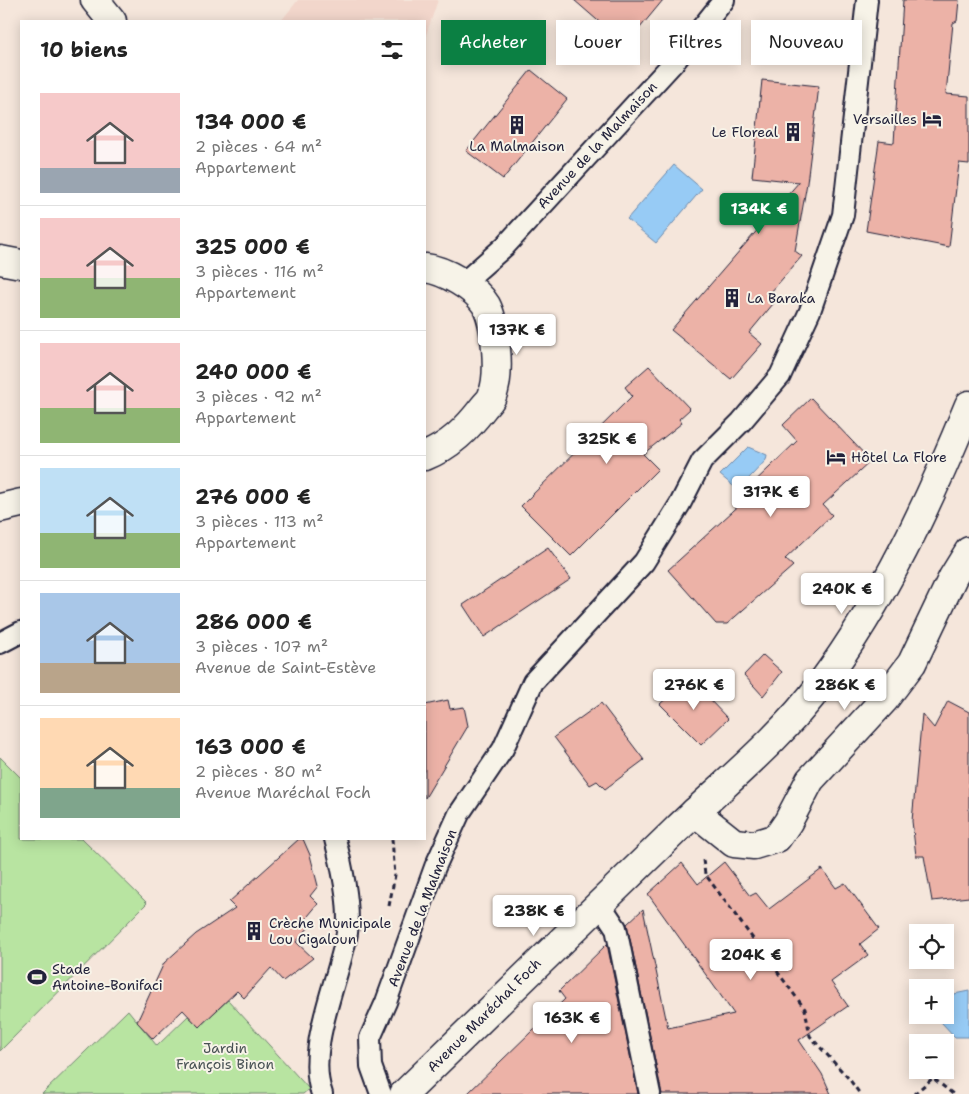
<!DOCTYPE html>
<html lang="fr">
<head>
<meta charset="utf-8">
<style>
  :root { --surface:#fff; --page:#f2f2f2; --text:#222; --muted:#767676; --line:#e0e0e0; --accent:#0b8043 }
  body { margin:0; font-family:"Shantell Sans",sans-serif; background:var(--page); color:var(--text); height:100vh; display:flex; flex-direction:column; font-size:19px; white-space:nowrap }
  * { box-sizing:border-box; margin:0 }
  p { font-size:16px; color:var(--muted) }
  .icon { flex:none; width:28px; height:28px; fill:none; stroke:currentColor; stroke-width:2; stroke-linecap:round; stroke-linejoin:round }
  .map { position:relative; flex:1; overflow:hidden }
  .details { position:absolute; left:20px; top:20px; width:406px; height:820px; display:flex; flex-direction:column; background:var(--surface); border-radius:0px; box-shadow:0 2px 12px #0003 }
  .details>* { flex:none }
  .banner { position:absolute; left:441px; top:20px; width:452px; height:45px; display:flex; gap:10px }
  .buttons { position:absolute; left:909px; top:924px; display:grid; gap:10px }
  .buttons a { display:grid; place-items:center; width:45px; height:45px; border-radius:0px; background:var(--surface); box-shadow:0 2px 12px #0003; font-size:25px }
  .price { position:absolute; translate:-50% -42px; padding:0 11px; border-radius:5px; background:#fff; color:#222; font-size:16px; line-height:32px; filter:drop-shadow(0 1px 2px #0008) }
  .price::after { content:''; position:absolute; left:50%; top:30px; width:15px; height:11px; margin-left:-8px; background:inherit; clip-path:polygon(0 0,100% 0,50% 100%) }
  .price.current { background:var(--accent); color:#fff }
  ul { padding:0; list-style:none }
  li { display:flex; align-items:center; gap:15px; height:125px; padding:0 20px }
  li+li { border-top:1px solid var(--line) }
  li span { display:grid; place-items:center; flex:none; width:140px; height:100px; border-radius:0px; color:#555 }
  li>.icon { margin-inline-start:auto }
  span .icon { width:60px; height:60px; fill:#fffc; stroke-width:1 }
  li b { font-size:21px }
  h2 { display:flex; justify-content:space-between; align-items:center; height:60px; padding:0 20px; font-size:21px }
  .tag { padding:0 18px; border-radius:0px; background:var(--surface); box-shadow:0 2px 12px #0003; font-size:18px; line-height:45px }
  .tag.current { background:var(--accent); color:#fff }
  .map>svg:first-child { display:block }
  .built { fill:#f2d6cb }
  .green { fill:#b8e4a1; stroke:#6d836e }
  .water { fill:#97cbf5; stroke:#6887ab }
  .building { fill:#ecb2a7; stroke:#22223b }
  .lines { fill:none; stroke-linecap:round; stroke-linejoin:round }
  .lane-casing { stroke:#22223b; stroke-width:24 }
  .street-casing { stroke:#22223b; stroke-width:31 }
  .secondary-casing { stroke:#22223b; stroke-width:31 }
  .path { stroke:#22223b; stroke-width:3; stroke-dasharray:5 4; stroke-linecap:butt }
  .lane { stroke:#f7f3e8; stroke-width:20 }
  .street { stroke:#f7f3e8; stroke-width:28 }
  .secondary { stroke:#f7f3e8; stroke-width:28 }
  .labels { text-anchor:middle; dominant-baseline:central; stroke-width:4; stroke-linejoin:round; paint-order:stroke }
  .poi-label { font-size:14px; fill:#22223b; stroke:#f7f3e8; text-anchor:start }
  .street-label { font-size:14px; fill:#22223b; stroke:#f7f3e8 }
  .park-label { font-size:14px; fill:#485254; stroke:#f7f3e8 }
</style>
</head>
<body>
<div class="map">
<svg width="969" height="1094" viewBox="0 0 969 1094">
  <rect width="100%" height="100%" fill="#f5e6db"/>
  <filter id="ink" filterUnits="userSpaceOnUse"><feTurbulence type="fractalNoise" baseFrequency=".02" numOctaves="2"/><feDisplacementMap in="SourceGraphic" scale="10" xChannelSelector="R" yChannelSelector="G"/><feConvolveMatrix kernelMatrix="1 2 1 2 8 2 1 2 1" color-interpolation-filters="sRGB"/></filter>
  <g filter="url(#ink)">
    <!-- built -->
    <path class="built" d="M298,0H438L425,38V21H281Z"/>
    <!-- green -->
    <path class="green" d="M0,757L21,778V839H82L147,903L0,1051Z
      M228,1000L309,1089L303,1094H42L128,1010L157,1046L188,1016L199,1027Z"/>
    <!-- water -->
    <path class="water" d="M674,165L702,189L656,243L627,219Z
      M748,447L767,455L766,460L738,490L720,475Z
      M969,991V1037H955L941,1022V1015H945V1002L954,994Z"/>
    <!-- building -->
    <path class="building" d="M574,0H663L630,40L616,29L612,33Z
      M903,0H959L957,21L953,23L946,94L969,96V164L959,163L949,247L866,231L879,141L894,143Z
      M531,70L567,99L503,179L466,151Z
      M762,80L819,86L807,183L795,251L802,256L771,292L778,298L749,333L762,344L731,379L671,330L799,182L752,177Z
      M649,366L690,409L679,419L682,423L643,454L658,469L571,556L521,506L632,396L625,387Z
      M811,398L871,461L823,505L832,515L785,559L793,566L727,624H716L668,570L744,501V492L797,441L783,425Z
      M548,548L571,579L484,637L463,605Z
      M763,655L782,672L763,696L744,675Z
      M689,678L728,719L701,745L660,704Z
      M448,700L450,709L464,707L468,726L425,798V705Z
      M948,701L969,712V897L932,901L924,856H916L912,821L922,714L934,728Z
      M601,703L644,760L605,789L597,781L590,785L554,737Z
      M299,839H303L310,855L318,886L310,896L318,904L303,922L309,927L296,942L313,958L283,981L271,968L244,998L237,991L199,1027L183,1010L153,1039L137,1022L164,963L196,934L235,908L229,902Z
      M724,862L750,896L756,893L769,909L822,869L836,888L845,883L879,929L860,944L868,955L831,982L848,1006L799,1040L822,1074L831,1094H662L627,924L643,909L668,1028L734,1014L648,894L682,863L698,884Z
      M607,944L638,1094H467L565,999L559,991Z"/>
    <g class="lines">
      <!-- lane casing -->
      <g class="lane-casing">
        <path id="lane" d="M463,283L505,246L675,61L724,0
          M0,643L21,632
          M600,904L616,928L650,1094
          M322,1094C305,1049 339,980 347,933C351,905 342,866 335,839
          M381,1094L371,1066L370,1038L386,1002L435,867L459,814L503,749L533,682L644,562L680,504L702,461L741,422L780,376L810,311L843,215L867,0"/>
      </g>
      <!-- street casing -->
      <g class="street-casing">
        <path id="street" d="M95,0L112,21
          M0,260L21,264
          M425,268C444,270 476,288 486,305C496,324 501,375 492,396C491,400 486,404 483,408C467,429 450,446 425,456
          M0,508L21,503
          M695,812L734,843L754,845L777,838L788,822L810,780L884,700L912,663L953,577L969,551"/>
      </g>
      <!-- secondary casing -->
      <g class="secondary-casing">
        <path id="secondary" d="M404,1094C495,1005 586,917 677,829C726,782 780,739 821,684C884,599 929,503 969,405"/>
      </g>
      <!-- path -->
      <path class="path" d="M703,860L705,874L805,1009L810,1036L850,1080L860,1094
        M389,906L395,875L392,839
        M914,1094L933,1078L953,1094"/>
      <!-- lane -->
      <use href="#lane" class="lane"/>
      <!-- street -->
      <use href="#street" class="street"/>
      <!-- secondary -->
      <use href="#secondary" class="secondary"/>
    </g>
  </g>
  <!-- icons -->
  <defs>
    <g id="hotel-bare" transform="scale(1.5)"><path d="M-6-4.5h1.5V1H6V5H4.5V3h-9V5H-6ZM-4 0a1.8 1.8 0 1 1 3.6 0ZM.5 0V-2.5h3Q6-2.5 6 0Z" fill="#22223b" stroke="#f7f3e8" stroke-width="2.5" paint-order="stroke"/></g>
    <g id="building-bare" transform="scale(1.5)"><path d="M-4-6H4V6H1V3H-1V6H-4ZM-2.5-4.3h1.7v1.8h-1.7ZM.8-4.3h1.7v1.8H.8ZM-2.5-1h1.7V.8h-1.7ZM.8-1h1.7V.8H.8Z" fill="#22223b" stroke="#f7f3e8" stroke-width="2.5" paint-order="stroke"/></g>
    <g id="stadium-bare" transform="scale(1.5)"><path d="M0-5a6.5 5 0 1 0 0 10a6.5 5 0 1 0 0-10ZM-3.5-1.8h7v3.6h-7Z" fill="#22223b" stroke="#f7f3e8" stroke-width="2.5" paint-order="stroke"/></g>
  </defs>
  <g fill-rule="evenodd">
    <use href="#hotel-bare" x="932" y="119"/>
    <use href="#building-bare" x="517" y="125"/>
    <use href="#building-bare" x="793" y="132"/>
    <use href="#building-bare" x="732" y="298"/>
    <use href="#hotel-bare" x="836" y="457"/>
    <use href="#building-bare" x="254" y="931"/>
    <use href="#stadium-bare" x="37" y="977"/>
  </g>
  <g class="labels">
    <!-- poi labels -->
    <g class="poi-label">
      <text x="917" y="119" text-anchor="end">Versailles</text>
      <text x="778" y="132" text-anchor="end">Le Floreal</text>
      <text x="517" y="146" text-anchor="middle">La Malmaison</text>
      <text x="747" y="298">La Baraka</text>
      <text x="851" y="457">Hôtel La Flore</text>
      <text x="269" y="923">Crèche Municipale<tspan x="269" dy="16">Lou Cigaloun</tspan></text>
      <text x="52" y="969">Stade<tspan x="52" dy="16">Antoine-Bonifaci</tspan></text>
    </g>
    <!-- street labels -->
    <g class="street-label">
      <text transform="translate(597 145) rotate(-47)">Avenue de la Malmaison</text>
      <text transform="translate(422 908) rotate(-69)">Avenue de la Malmaison</text>
      <text transform="translate(484 1015) rotate(-45)">Avenue Maréchal Foch</text>
    </g>
    <!-- park labels -->
    <g class="park-label">
      <text x="225" y="1048">Jardin<tspan x="225" dy="16">François Binon</tspan></text>
    </g>
  </g>
</svg>
<div class="buttons">
<a><svg class="icon" aria-label="locate" viewBox="0 0 24 24"><circle cx="12" cy="12" r="6"/><path d="M12 2v4M12 18v4M2 12h4M18 12h4"/></svg></a>
<a>+</a>
<a>−</a>
</div>
<b class="price current" style="left:759px;top:235px">134K €</b>
<b class="price" style="left:517px;top:356px">137K €</b>
<b class="price" style="left:607px;top:465px">325K €</b>
<b class="price" style="left:771px;top:518px">317K €</b>
<b class="price" style="left:842px;top:615px">240K €</b>
<b class="price" style="left:694px;top:711px">276K €</b>
<b class="price" style="left:845px;top:711px">286K €</b>
<b class="price" style="left:534px;top:937px">238K €</b>
<b class="price" style="left:751px;top:981px">204K €</b>
<b class="price" style="left:572px;top:1044px">163K €</b>
<div class="banner">
<a class="tag current">Acheter</a>
<a class="tag">Louer</a>
<a class="tag">Filtres</a>
<a class="tag">Nouveau</a>
</div>
<section class="details">
<h2>10 biens<svg class="icon" aria-label="filters" viewBox="0 0 24 24"><path d="M4 7h16M4 17h16"/><circle cx="9" cy="7" r="2"/><circle cx="15" cy="17" r="2"/></svg></h2>
<ul>
<li><span style="background:linear-gradient(#f6c9c9 75%,#9aa5b1 0)"><svg class="icon" aria-label="home" viewBox="0 0 24 24"><path d="M3 11l9-7 9 7M6 9v11h12V9"/></svg></span><div><b>134 000 €</b><p>2 pièces · 64 m²</p><p>Appartement</p></div></li>
<li><span style="background:linear-gradient(#f6c9c9 60%,#8fb573 0)"><svg class="icon" aria-label="home" viewBox="0 0 24 24"><path d="M3 11l9-7 9 7M6 9v11h12V9"/></svg></span><div><b>325 000 €</b><p>3 pièces · 116 m²</p><p>Appartement</p></div></li>
<li><span style="background:linear-gradient(#f6c9c9 65%,#8fb573 0)"><svg class="icon" aria-label="home" viewBox="0 0 24 24"><path d="M3 11l9-7 9 7M6 9v11h12V9"/></svg></span><div><b>240 000 €</b><p>3 pièces · 92 m²</p><p>Appartement</p></div></li>
<li><span style="background:linear-gradient(#bfe0f5 65%,#8fb573 0)"><svg class="icon" aria-label="home" viewBox="0 0 24 24"><path d="M3 11l9-7 9 7M6 9v11h12V9"/></svg></span><div><b>276 000 €</b><p>3 pièces · 113 m²</p><p>Appartement</p></div></li>
<li><span style="background:linear-gradient(#a9c7e8 70%,#b9a48a 0)"><svg class="icon" aria-label="home" viewBox="0 0 24 24"><path d="M3 11l9-7 9 7M6 9v11h12V9"/></svg></span><div><b>286 000 €</b><p>3 pièces · 107 m²</p><p>Avenue de Saint-Estève</p></div></li>
<li><span style="background:linear-gradient(#ffd9b3 70%,#7fa58c 0)"><svg class="icon" aria-label="home" viewBox="0 0 24 24"><path d="M3 11l9-7 9 7M6 9v11h12V9"/></svg></span><div><b>163 000 €</b><p>2 pièces · 80 m²</p><p>Avenue Maréchal Foch</p></div></li>
</ul>
</section>
</div>
</body>
</html>
